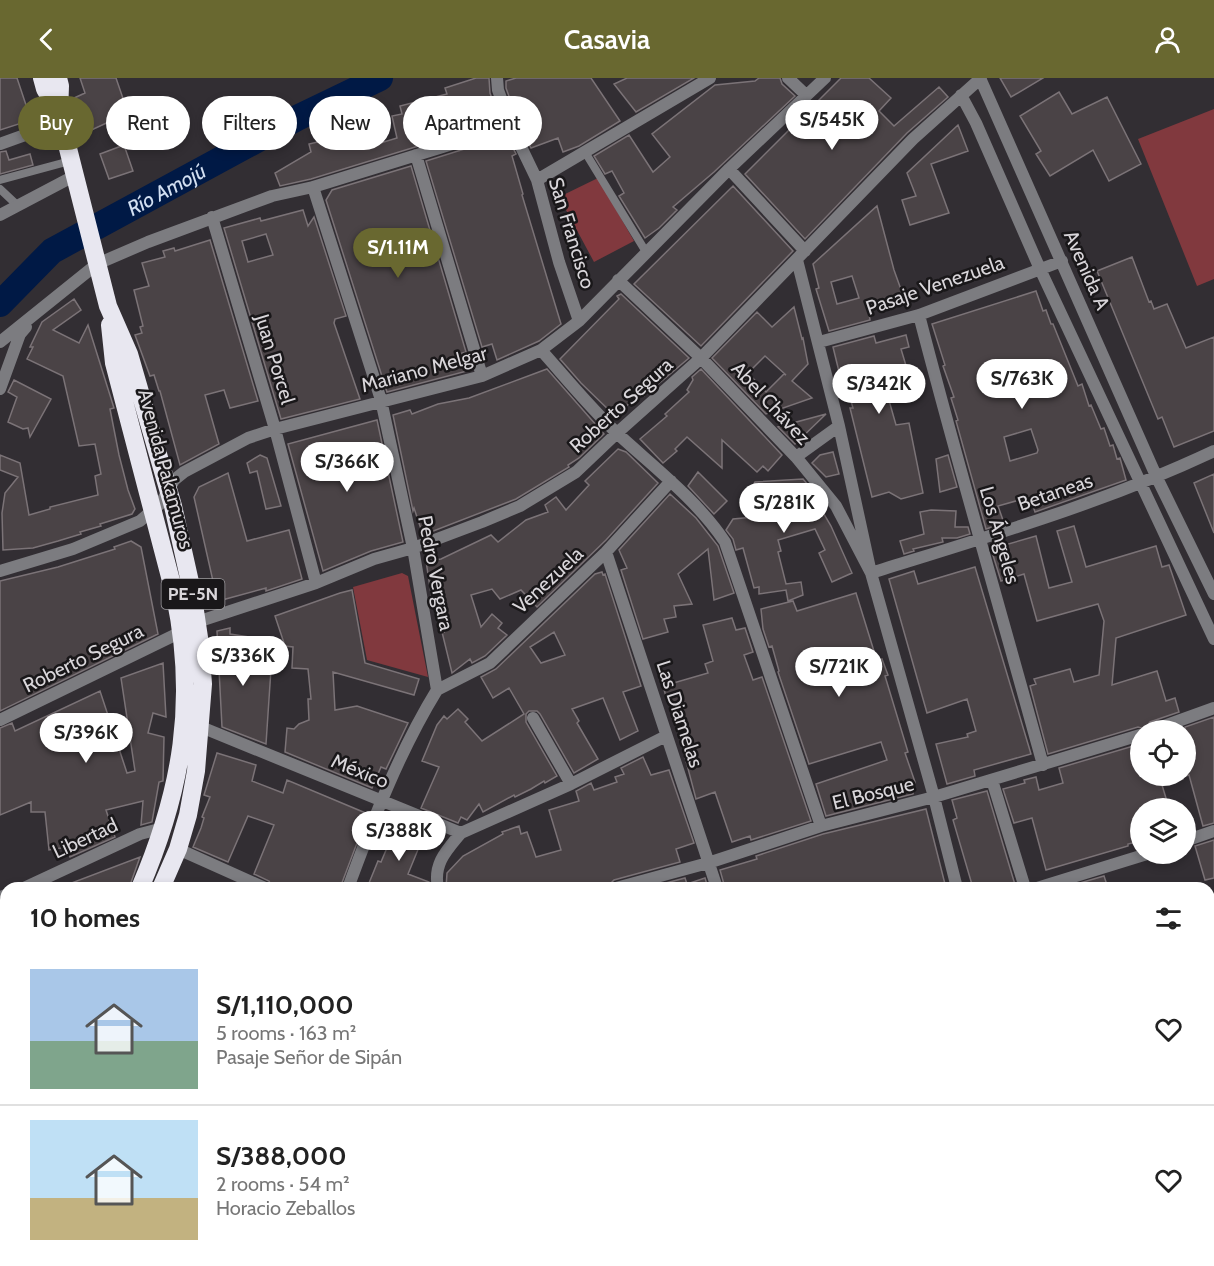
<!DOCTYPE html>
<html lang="en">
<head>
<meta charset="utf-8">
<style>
  :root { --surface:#fff; --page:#f6f6f6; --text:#222; --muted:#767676; --line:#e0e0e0; --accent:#696830 }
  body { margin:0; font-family:Cabin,sans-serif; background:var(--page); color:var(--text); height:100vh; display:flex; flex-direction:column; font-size:22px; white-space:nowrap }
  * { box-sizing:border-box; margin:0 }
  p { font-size:20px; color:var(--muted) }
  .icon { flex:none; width:33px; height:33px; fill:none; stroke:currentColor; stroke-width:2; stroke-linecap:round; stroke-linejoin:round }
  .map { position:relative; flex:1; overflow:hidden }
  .side { position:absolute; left:0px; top:804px; width:1215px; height:384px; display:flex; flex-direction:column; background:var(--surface); border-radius:18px 18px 0 0; box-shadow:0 3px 9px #0003 }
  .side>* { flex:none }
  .banner { position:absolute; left:18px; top:18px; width:600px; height:54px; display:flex; gap:12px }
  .fabs { position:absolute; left:1130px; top:642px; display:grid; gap:12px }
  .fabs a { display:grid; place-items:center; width:66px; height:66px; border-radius:50%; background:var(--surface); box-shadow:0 3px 9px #0003; font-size:30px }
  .price { position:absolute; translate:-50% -51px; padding:0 14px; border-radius:21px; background:#fff; color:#222; font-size:20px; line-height:39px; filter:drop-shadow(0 2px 3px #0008) }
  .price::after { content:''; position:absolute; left:50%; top:36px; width:18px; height:14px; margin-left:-9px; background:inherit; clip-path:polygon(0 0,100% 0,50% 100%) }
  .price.active { background:var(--accent); color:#fff }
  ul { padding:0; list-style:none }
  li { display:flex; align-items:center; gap:18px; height:150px; padding:0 30px }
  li+li { border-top:2px solid var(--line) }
  li span { display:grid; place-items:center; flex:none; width:168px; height:120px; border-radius:0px; color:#555 }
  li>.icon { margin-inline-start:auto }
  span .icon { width:72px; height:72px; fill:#fffc; stroke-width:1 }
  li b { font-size:26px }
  h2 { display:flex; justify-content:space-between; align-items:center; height:72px; padding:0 30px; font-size:26px }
  .pill { padding:0 21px; border-radius:27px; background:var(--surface); box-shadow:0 3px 9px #0003; font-size:21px; line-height:54px }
  .pill.active { background:var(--accent); color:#fff }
  header { display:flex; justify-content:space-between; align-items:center; height:78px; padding:0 30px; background:var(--accent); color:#fff; font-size:27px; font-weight:600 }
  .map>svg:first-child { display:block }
  .green { fill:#81393e }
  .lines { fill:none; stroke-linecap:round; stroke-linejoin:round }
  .river { stroke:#001945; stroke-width:26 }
  .building { fill:#4a4346; stroke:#7b7377; stroke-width:1.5; fill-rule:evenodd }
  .lane { stroke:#7c7c80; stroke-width:8 }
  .street { stroke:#7c7c80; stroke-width:12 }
  .highway { stroke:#e8e7f0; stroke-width:18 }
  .labels { text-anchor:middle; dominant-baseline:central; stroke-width:5; stroke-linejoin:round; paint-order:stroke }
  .shield { fill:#191719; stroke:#9f9da0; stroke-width:1.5 }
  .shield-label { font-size:18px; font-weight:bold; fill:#d9d6da }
  .street-label { font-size:20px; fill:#d9d6da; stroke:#191719 }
  .water-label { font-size:21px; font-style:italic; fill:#d3e0f2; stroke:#191719 }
</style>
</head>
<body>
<header><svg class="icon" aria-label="back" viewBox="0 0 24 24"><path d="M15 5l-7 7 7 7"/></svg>Casavia<svg class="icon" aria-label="person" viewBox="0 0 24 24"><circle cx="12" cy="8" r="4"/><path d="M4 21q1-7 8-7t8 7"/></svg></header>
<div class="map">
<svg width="1214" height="1188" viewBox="0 0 1214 1188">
  <rect width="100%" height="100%" fill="#322e33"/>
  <!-- green -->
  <path class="green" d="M1214,31V201L1197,208L1138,61Z
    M598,100L634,163L594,184L559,119Z
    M402,495L408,498L428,599L367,582L353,509Z"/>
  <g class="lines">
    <!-- river -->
    <path class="river" id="s1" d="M0,226L52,173L297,40L380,0"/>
  </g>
  <!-- building -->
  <path class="building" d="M0,0H17L31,42L0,52Z
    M80,0H116L128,35L85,55L72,21L85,15Z
    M476,0H489L490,15L500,43L311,101L280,108L275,95L311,74L309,66L360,54L364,70L397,60L392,38L402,36L400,28L447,16L445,10Z
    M516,0H591L620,43L579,68L563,74L558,60L531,70L518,43L506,10V3Z
    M627,0H694L636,34L614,6Z
    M759,0H780L782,6L795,18L714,94L673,129L677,132L659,150L645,160L619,118L624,115L612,93L605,96L594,78L629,57L653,94L670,79L652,56L715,7L755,3Z
    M841,0H869L891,20L879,33L894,48L939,9L948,19L907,55L805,161L745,96Z
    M1000,0H1043L1011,19Z
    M1059,14L1072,36L1107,19L1141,86L1109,103L1093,72L1050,98L1036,76L1041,73L1020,38Z
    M958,47L968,73L931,86L949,135L910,147L902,122L916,118L907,95Z
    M490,63L493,71L511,66L516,76L512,78L523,116L522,117L561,246L539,263L497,282L492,266L482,269L426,83Z
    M124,67L133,93L109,101L100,76Z
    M6,73L9,82L30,76L33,87L0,96V74Z
    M411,88L466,274L462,275L467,293L387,314L326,122L332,112Z
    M733,108L793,173L701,268L634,206Z
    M877,128L894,192L903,217L868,228L870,242L829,253L816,211L819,210L813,186ZM852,198L859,220L837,226L831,204Z
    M303,132L308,148L314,139L346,238L335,241L334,245L360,321L281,341L224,150L260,140L261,143ZM266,156L273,177L248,184L242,163Z
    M210,162L258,323L230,330L224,312L205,317L219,366L180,387L160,313H159L154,297L150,298L135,257L142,255L140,249L143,248L134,212L149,208L142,185L165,179L163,173L174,170L175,173Z
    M1132,179L1149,224L1151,223L1154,231L1167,226L1186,270L1214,259V353L1174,369L1162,339L1158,341L1097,193Z
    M1036,213L1043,233L1046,232L1051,246H1053L1078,308L1082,306L1089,328L1091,327L1101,351L1104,350L1110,368L1113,367L1117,381L1120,380L1126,402L1035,434L1030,419L998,428L1004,445L986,451L956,343L958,342L951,320L954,319L943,288L945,287L932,246ZM1031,351L1038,372L1037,375L1010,383L1004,359Z
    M621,216L689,280L644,318L640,314L616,339L581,305L560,281L619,221L617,218Z
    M74,221L81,232L53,252L79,265L88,247L114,330L110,331L119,377L128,412L135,431L132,436L100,446L101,448L80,454L81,456L58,463L33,470L3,472L2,435L5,415L18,399L0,392V377L20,385L29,437L50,431V429L98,417L95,398L101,396L95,366L79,368L63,298L27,281L33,269H30L42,244Z
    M794,229L802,261L803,260L808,286L792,303L812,320L766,336L712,280L757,234L772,249ZM765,278L786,297L784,296L766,314L748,295Z
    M906,257L909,269L901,271L907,291L882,298L896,347L909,345L923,415L901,421L889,414L872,419L850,330H853L847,309L843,310L833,269L874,258L876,265Z
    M547,291L604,356L579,380L568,387L569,389L516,421L423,457L414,430L413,433L393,337L410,332L412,336L438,326L469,320Z
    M701,291L782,377L768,393L763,388L757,394L722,362V390L687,359L675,371L677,373L663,385L640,361L667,338L665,336L689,314L687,312L693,302L692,299Z
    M14,302L51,321L30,359L28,350L23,351L8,344L17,319L8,314Z
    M826,336L795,366L778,349Z
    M377,342L403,464L371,473L323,493L288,366Z
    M618,371L626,374L658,405L606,462L537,529L521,512L500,521L492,511L471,517L481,549L492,536L502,545L498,550L507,557L485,578L472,585L470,581L452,595L442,554H444L432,522L426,483L441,481L491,457L498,464L526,442L548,434L545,427L556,419L566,432L589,407L585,403Z
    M833,374L839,396L826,399L812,385L820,377Z
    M260,377L267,380L281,428L266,431L257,393L250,395L247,385Z
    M948,377L957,409L940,414L936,381Z
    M698,394L727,423L714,436L688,408Z
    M228,395L247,463L289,452L302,501L266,513V510L222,522L217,502L213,503L194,419L199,409Z
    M1214,396V455L1194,405Z
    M803,401L819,420L814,419L831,448L852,495L832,504L819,475L825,472L815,451L778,462L781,473L778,474L786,506L801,504L803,517L788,523L786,512L759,516V509L754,510L743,470L736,472L733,461L726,452L733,441L754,439L756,421L749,415L755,404Z
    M670,416L696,440L718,468L734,515L714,522L708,471L678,496L692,526L674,528L676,539L664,541L668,554L643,561L621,492L627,490L619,472Z
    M931,432L956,433L955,449H968L970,456L957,460H942L943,464L913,471L914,473L904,476L900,463L924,456L920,434Z
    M1074,448L1086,489L1156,468L1162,489L1169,487L1186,537L1116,560L1112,607L1157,593L1166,623L1175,620L1179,634L1150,644L1145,651L1138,649L1048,676L1030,608L1036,606L1034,601L1070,591L1074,604L1099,597L1104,543L1098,526L1037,543L1024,496L1001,503L991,471L1036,458L1049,510L1072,504L1057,453Z
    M131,463L141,469L158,556L0,633V503L58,489L115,471L114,469Z
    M975,489L1031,676L974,692L975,698L947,706L936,666L968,659L967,656L976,653L967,621L927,635L889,501L914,493L918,506Z
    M602,494L603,497L605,496L641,608L623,614L638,653L620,662L603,620L572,631L579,643L577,645L598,681L574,695L540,636L537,633H529L526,636V644L557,698L545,705L544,703L531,711L515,719L514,717L483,734L479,726L467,742L461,739L458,745L421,730L439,689L422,683L437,647L444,638L447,641L458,631L468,641L465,644L482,663L524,636L509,610L493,620L481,599L496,591L595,496ZM554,554L565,577L541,585L530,569Z
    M352,512L365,585L419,601L414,617L333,594L335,632L357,628L408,645L386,691L381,689L372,710L285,674L287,650L294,651L299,646L309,642L308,621H311L308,591L292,590L293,569L285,568L275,538L340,515Z
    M856,515L877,583L882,581L888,597L885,598L908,674L905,675L915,704L913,716L826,738L816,706L887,682L881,664L809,686L778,594L779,593L772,568L769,569L763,551L761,531L793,523L797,533Z
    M732,540L736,552L745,550L753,574L744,577L753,602L762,599L811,743L751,762L750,758L732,764L715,714L696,721L670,622H667L663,608L708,595L705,586L713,583L703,547Z
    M230,550V556L255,560L253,589L271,591L266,666L222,649L217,553Z
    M163,585L166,639L153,635L148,655L164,659L163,703L159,704L152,744L141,747L143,723L106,732L115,759L70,779L67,769L49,772L45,734H31V724L0,737V650L12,645L15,653L100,613L127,695L135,693L121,600Z
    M1214,639V745L1203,748L1189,697L1185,698V649Z
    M1140,666V698H1183V701L1162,707L1169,730H1140V763L1128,766V768L1046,792L1032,740L1014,745L1003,711L1025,705L1024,702L1036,699L1039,712L1063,705L1059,690Z
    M217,675L256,687L252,703L283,715L287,702L368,736L340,810H273L269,803L254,796L274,747L248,738L228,784L193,769L201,750L204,740L202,739L210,719L204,717Z
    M643,679L651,697L669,692L694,765L676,771L680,784L614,802L606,810H446L447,795L463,778L503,756L502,754L519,748L521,756L527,754L536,779L561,772L549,732L579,723L576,713L591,705L594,712L617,704L615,699L624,696L621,690Z
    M987,713L1016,810H973L953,742L957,740L952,722Z
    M926,731L946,810H725L720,792L757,781L756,778L823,756Z
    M397,746L424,757L408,796L429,804L430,810H367L378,783L381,784Z
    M1214,762V800L1205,802L1195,768Z
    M140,779L129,810H61V809Z
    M1104,798L1108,810H1074L1073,807Z
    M685,800L687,806L705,800L708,810H647Z"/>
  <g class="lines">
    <!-- lane -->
    <path class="lane" d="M585,74L646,174
      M0,102L70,83
      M0,111L17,127"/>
    <!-- street -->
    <path class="street" d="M497,0L498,12L511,48L537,102L559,184L579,243
      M788,0L806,17
      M980,0L1157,400L1214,516
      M961,17L976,45L1040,191L1214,561
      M0,66L61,44
      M416,77L482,298
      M729,91L805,173
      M537,102L710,0
      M313,109L381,322L413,470L437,612
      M0,137L74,98
      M212,139L275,351L316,505
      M797,182L839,348L871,495L934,719L957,810
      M618,202L701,280L796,379L836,428L871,495C986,459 1104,425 1214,373
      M919,237C958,388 1002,537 1043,687
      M0,264L97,186L148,164L272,118L313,109L511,48
      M819,264L919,237L1062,183
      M541,272C566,300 591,331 619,357C655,390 697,422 725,464L821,748
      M0,311L20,256L26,249
      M796,379L839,348
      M606,474L717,810
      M0,493L73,471L140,443L161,425L174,402L184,394L248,360L275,351L482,298L541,272L579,243L729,91L825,0
      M197,544L316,505L374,481L413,470L482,444L520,428L576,394L617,355L701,280L913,61L981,0
      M437,612L490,585L606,474L671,403
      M533,640L571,706
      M0,642L183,553
      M201,649L461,755L571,706L666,658
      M1153,652L1214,630
      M992,702L1025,810
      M1185,763L1214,753
      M178,771L265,810
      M24,810L140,756L163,750
      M348,810C373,742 399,674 437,612
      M438,810C433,786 446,773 461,755
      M616,810L708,785L821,748L934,719L1140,657
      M1037,810L1147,776
      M0,819L6,817
      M1209,883L1214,881
      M1209,954L1214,951
      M0,962L6,959
      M1209,1072L1214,1069
      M128,1182L132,1188
      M449,1182L452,1188
      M602,1182L605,1188
      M717,1182L720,1188
      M837,1182L839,1188
      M935,1182L937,1188
      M1050,1182V1188
      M379,1188L390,1182
      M818,1188L827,1182"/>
    <!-- highway -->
    <path class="highway" d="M42,0L45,11L59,35L60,8L58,0
      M59,35L108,228L129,276L173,428L192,513L200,566L203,606L196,693L188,737L178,771L161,810
      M110,247L114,285L175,518C197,623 182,712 140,810
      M0,1113L6,1101
      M0,1156L6,1144"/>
  </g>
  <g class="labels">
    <!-- shield labels -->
    <rect class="shield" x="161.5" y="501" width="63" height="30" rx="4.5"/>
    <g class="shield-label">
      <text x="193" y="516">PE-5N</text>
    </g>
    <!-- street labels -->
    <g class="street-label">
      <text transform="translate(572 155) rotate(73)">San Francisco</text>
      <text transform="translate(1087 192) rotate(66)">Avenida A</text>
      <text transform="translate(935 207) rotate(-19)">Pasaje Venezuela</text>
      <text transform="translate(275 281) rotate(73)">Juan Porcel</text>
      <text transform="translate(424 291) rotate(-15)">Mariano Melgar</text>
      <text transform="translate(771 325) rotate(47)">Abel Chávez</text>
      <text transform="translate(621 327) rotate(-42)">Roberto Segura</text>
      <text transform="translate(166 391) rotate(75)">Avenida Pakamuros</text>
      <text transform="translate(1055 414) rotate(-19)">Betaneas</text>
      <text transform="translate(1000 457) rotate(74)">Los Ángeles</text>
      <text transform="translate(436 495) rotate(79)">Pedro Vergara</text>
      <text transform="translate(548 502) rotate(-43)">Venezuela</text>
      <text transform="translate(83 580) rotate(-26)">Roberto Segura</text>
      <text transform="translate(680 636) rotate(72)">Las Diamelas</text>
      <text transform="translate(360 693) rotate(22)">México</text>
      <text transform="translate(873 715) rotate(-14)">El Bosque</text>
      <text transform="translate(85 760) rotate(-25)">Libertad</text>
    </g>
    <!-- water labels -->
    <g class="water-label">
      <text stroke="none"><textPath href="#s1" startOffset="204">Río Amojú</textPath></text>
    </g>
  </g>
</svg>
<div class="fabs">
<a><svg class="icon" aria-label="locate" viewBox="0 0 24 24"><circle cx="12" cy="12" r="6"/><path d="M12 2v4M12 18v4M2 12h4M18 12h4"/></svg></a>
<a><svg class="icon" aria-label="layers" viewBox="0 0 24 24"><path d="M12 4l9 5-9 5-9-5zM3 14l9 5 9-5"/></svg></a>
</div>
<b class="price" style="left:832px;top:73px">S/545K</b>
<b class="price active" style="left:398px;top:201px">S/1.11M</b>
<b class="price" style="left:1022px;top:332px">S/763K</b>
<b class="price" style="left:879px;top:337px">S/342K</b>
<b class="price" style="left:347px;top:415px">S/366K</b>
<b class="price" style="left:784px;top:456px">S/281K</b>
<b class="price" style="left:243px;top:609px">S/336K</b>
<b class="price" style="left:839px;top:620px">S/721K</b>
<b class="price" style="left:86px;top:686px">S/396K</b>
<b class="price" style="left:399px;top:784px">S/388K</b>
<div class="banner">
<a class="pill active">Buy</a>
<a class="pill">Rent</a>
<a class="pill">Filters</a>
<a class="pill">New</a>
<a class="pill">Apartment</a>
</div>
<section class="side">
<h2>10 homes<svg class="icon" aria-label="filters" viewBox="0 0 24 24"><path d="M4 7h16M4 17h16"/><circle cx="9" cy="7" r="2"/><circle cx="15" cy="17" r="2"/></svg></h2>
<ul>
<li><span style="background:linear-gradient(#a9c7e8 60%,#7fa58c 0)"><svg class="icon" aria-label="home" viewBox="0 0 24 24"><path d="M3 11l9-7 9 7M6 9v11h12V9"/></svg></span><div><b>S/1,110,000</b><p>5 rooms · 163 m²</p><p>Pasaje Señor de Sipán</p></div><svg class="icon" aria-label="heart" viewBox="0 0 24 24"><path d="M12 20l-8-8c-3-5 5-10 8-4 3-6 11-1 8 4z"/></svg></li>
<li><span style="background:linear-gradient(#bfe0f5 65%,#c2b280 0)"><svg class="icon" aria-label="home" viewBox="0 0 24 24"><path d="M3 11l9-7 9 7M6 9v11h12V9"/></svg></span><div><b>S/388,000</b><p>2 rooms · 54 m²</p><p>Horacio Zeballos</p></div><svg class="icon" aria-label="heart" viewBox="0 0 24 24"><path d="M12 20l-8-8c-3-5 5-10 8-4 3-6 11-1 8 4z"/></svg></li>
</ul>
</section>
</div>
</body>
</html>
